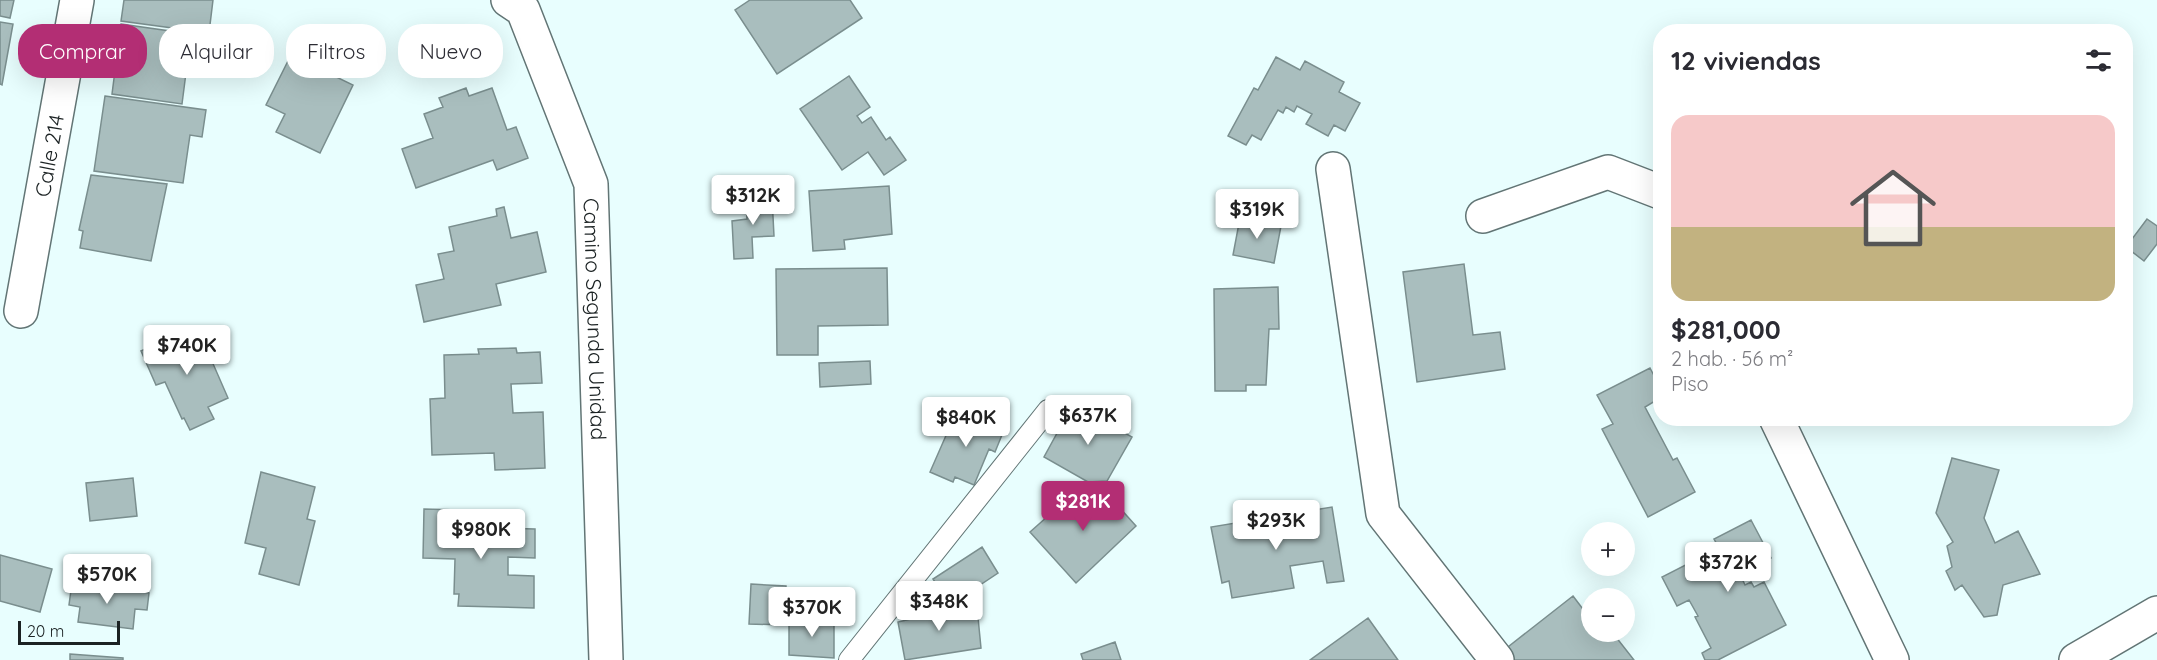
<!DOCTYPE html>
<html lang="es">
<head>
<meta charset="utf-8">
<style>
  :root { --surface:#fff; --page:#f2f2f3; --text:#2b2b33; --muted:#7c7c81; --accent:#b32e74 }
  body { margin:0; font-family:Quicksand,sans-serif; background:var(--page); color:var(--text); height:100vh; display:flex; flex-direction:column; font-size:22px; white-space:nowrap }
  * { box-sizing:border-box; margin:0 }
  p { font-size:20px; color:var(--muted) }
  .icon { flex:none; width:33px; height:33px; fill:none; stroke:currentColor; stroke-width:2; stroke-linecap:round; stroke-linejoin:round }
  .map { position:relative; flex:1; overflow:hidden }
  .side { position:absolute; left:1653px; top:24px; width:480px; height:402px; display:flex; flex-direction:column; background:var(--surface); border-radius:24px; box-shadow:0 6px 24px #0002 }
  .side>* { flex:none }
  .banner { position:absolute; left:18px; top:24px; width:570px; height:54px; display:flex; gap:12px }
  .buttons { position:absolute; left:1581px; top:522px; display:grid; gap:12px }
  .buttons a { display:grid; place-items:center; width:54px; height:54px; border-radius:50%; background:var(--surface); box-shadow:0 6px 24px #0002; font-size:30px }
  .scale { position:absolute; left:18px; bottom:15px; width:102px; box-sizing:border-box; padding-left:6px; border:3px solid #1b2223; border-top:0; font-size:16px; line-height:21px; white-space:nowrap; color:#1b2223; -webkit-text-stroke:4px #e8fefe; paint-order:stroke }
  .price { position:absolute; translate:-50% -51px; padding:0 14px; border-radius:6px; background:#fff; color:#222; font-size:20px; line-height:39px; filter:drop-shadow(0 2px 3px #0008) }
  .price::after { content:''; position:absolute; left:50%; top:36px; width:18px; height:14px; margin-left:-9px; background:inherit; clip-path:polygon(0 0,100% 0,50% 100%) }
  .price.on { background:var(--accent); color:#fff }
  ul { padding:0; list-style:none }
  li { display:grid; align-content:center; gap:12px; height:318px; padding:0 18px }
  li span { display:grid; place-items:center; height:186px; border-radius:18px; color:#555 }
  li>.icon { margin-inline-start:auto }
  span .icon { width:108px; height:108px; fill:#fffc; stroke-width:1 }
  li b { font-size:26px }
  h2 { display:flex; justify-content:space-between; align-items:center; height:72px; padding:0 18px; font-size:26px }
  .chip { padding:0 21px; border-radius:24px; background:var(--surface); box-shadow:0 6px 24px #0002; font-size:21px; line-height:54px }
  .chip.on { background:var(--accent); color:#fff }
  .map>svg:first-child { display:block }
  .building { fill:#a9bebe; stroke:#7a8e8e; stroke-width:1.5 }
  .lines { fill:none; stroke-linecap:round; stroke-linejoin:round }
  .lane-casing { stroke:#627575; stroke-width:22 }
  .street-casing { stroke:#627575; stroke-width:36 }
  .lane { stroke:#fff; stroke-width:20 }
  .street { stroke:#fff; stroke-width:33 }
  .labels { text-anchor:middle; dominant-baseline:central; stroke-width:4.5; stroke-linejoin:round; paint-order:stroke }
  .street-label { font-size:21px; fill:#1b2223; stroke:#e8fefe }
</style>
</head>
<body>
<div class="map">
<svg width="2157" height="660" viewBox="0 0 2157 660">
  <rect width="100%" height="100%" fill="#e8fefe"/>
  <!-- building -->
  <path class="building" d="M0,0H14L10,18L0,16Z
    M124,0H213L209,33L121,21Z
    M750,0H850L862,18L777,74L735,10Z
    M0,22L13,24L2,85L0,84Z
    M121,24L191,34L182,104L112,94Z
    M291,55L353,85L320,153L276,132L285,114L266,105Z
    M1276,57L1300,70L1305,61L1344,82L1339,92L1360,103L1345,131L1334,125L1328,136L1306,124L1312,114L1297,106L1294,112L1286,107L1283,113L1278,110L1261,140L1252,135L1246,145L1228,136L1254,88L1258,90Z
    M849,76L870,107L857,116L862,123L871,117L886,140L890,137L906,160L884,175L868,152L842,170L800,109Z
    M466,88L469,96L492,88L507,130L516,127L528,158L497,170L493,160L416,188L402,149L433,138L424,114L443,107L439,98Z
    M105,96L206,110L202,137L190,135L183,183L94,171Z
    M91,175L167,184L151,261L80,248L83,231L79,230Z
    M889,186L892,234L844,240L845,249L813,251L809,191Z
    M772,197L774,236L752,237L753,258L734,259L732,221L747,219L746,199Z
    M504,207L511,238L537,232L546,272L496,284L501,305L424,322L416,285L444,279L438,254L454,251L449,227L497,216L496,209Z
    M1240,218L1281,226L1274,263L1233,255Z
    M2147,219L2157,226V244L2144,261L2126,247Z
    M1464,264L1473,335L1500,332L1505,369L1417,382L1403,272Z
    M887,268L888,325L818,326V355H777L776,269Z
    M1278,287L1279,329H1269L1266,385H1246V391H1215L1214,289Z
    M197,327L228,398L208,407L214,419L190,430L184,418L182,419L165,382L156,385L141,351Z
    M516,348L517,353L540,352L542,383L511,384L513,413L543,412L545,468L495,470L494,453L432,455L430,399L445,398L444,355L479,354L478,349Z
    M870,361L871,384L820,387L819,363Z
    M1650,368L1660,387V398L1645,407L1673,460L1677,458L1695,492L1648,517L1602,429L1613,424L1597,395Z
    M1073,404L1132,437L1107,481L1088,482L1044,457Z
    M960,410L1004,430L995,452L989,449L974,485L955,477L953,482L930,472L955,415L957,416Z
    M1952,458L1999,470L1984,518L1995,543L2018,531L2040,574L2003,585L1997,615L1984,617L1962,585L1955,590L1946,571L1952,567L1947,546L1953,542L1936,513Z
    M261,472L315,487L307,519L315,521L299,585L259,574L266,548L245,543Z
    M133,478L137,516L90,521L86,483Z
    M1100,486L1136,526L1076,583L1030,532L1075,492L1083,502Z
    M1332,507L1344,581L1327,583L1323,561L1290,566L1294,588L1232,598L1229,581L1222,583L1211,527Z
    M424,509L459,510L458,527L535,529V558L508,557V575L534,576V608L458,606L459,594H454L455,559L423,558Z
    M1751,520L1771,558L1740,574L1745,585L1751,582L1754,587L1764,582L1786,625L1718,660H1705L1702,653L1711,648L1695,617L1698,616L1689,600L1677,606L1662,577L1719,548L1714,539Z
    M982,547L998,573L950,605L933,579Z
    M0,555L52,569L40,612L0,601Z
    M72,583L149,593L147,610L135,609L133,629L78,622L80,607L69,605Z
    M751,584L786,586L785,625L749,624Z
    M1573,596L1592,621V632H1612L1634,660H1512L1504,650Z
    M943,603L946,614L977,607L981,648L905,660L898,622L911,619L909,609Z
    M1368,618L1398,660H1310Z
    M789,619H834V658L789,655Z
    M1115,642L1121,660H1083L1081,654Z
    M70,654L123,658V660H70Z"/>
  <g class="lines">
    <!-- lane casing -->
    <g class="lane-casing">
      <path id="lane" d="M849,660L1048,410"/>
    </g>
    <!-- street casing -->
    <g class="street-casing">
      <g id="street">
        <path id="s1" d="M508,0L523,10L591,184L606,660"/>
        <path d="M1333,169L1383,514L1497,660"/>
        <path d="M1483,216L1608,172L1660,192"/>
        <path id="s2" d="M21,311L77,0"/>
        <path d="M1776,418L1892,660"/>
        <path d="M2076,660L2157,613"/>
      </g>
    </g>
    <!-- lane -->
    <use href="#lane" class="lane"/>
    <!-- street -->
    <use href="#street" class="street"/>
  </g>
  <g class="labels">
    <!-- street labels -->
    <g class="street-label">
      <text stroke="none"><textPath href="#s2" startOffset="158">Calle 214</textPath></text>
      <text stroke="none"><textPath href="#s1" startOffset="340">Camino Segunda Unidad</textPath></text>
    </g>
  </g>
</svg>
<div class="buttons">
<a>+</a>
<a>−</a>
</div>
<div class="scale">20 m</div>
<b class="price" style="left:753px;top:226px">$312K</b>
<b class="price" style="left:1257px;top:240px">$319K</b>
<b class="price" style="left:187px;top:376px">$740K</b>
<b class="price" style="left:1088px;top:446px">$637K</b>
<b class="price" style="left:966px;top:448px">$840K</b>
<b class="price on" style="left:1083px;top:532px">$281K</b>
<b class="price" style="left:1276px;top:551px">$293K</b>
<b class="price" style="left:481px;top:560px">$980K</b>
<b class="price" style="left:1728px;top:593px">$372K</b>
<b class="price" style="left:107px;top:605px">$570K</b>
<b class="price" style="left:939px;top:632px">$348K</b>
<b class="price" style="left:812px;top:638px">$370K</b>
<div class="banner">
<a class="chip on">Comprar</a>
<a class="chip">Alquilar</a>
<a class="chip">Filtros</a>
<a class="chip">Nuevo</a>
</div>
<section class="side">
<h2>12 viviendas<svg class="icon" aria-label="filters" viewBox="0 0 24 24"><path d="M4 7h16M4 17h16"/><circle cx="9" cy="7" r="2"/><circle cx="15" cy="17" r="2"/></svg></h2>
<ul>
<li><span style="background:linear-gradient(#f6c9c9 60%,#c2b280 0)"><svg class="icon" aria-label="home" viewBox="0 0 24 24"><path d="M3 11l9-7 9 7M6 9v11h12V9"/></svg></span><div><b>$281,000</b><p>2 hab. · 56 m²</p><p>Piso</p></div></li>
</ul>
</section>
</div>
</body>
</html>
